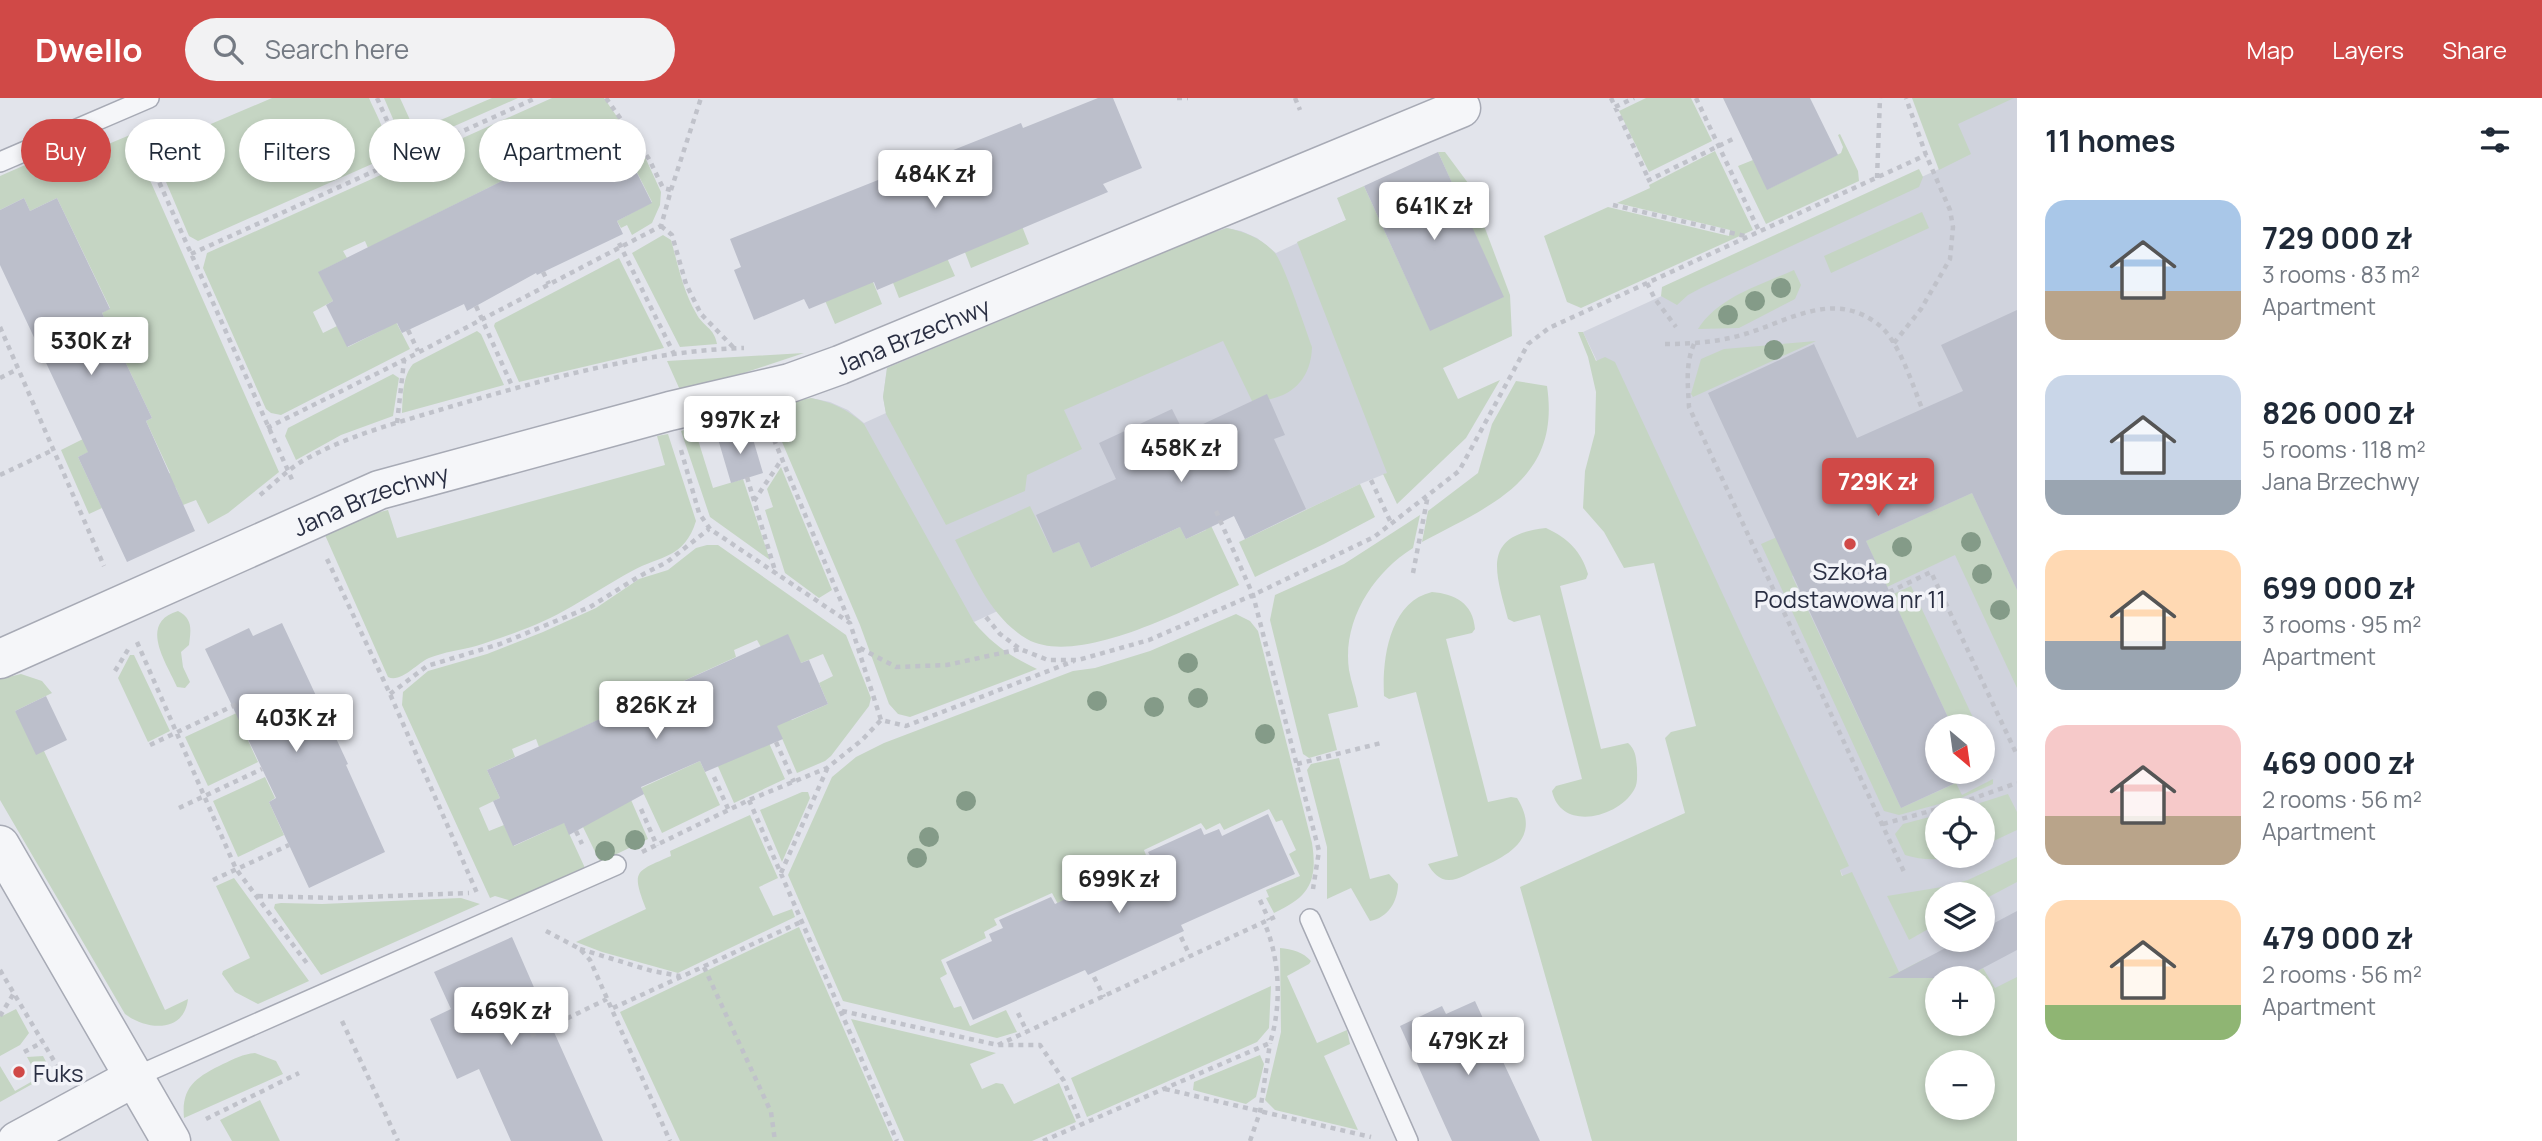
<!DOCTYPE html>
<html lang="en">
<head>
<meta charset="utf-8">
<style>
  :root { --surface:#fff; --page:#f2f2f3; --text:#1f2937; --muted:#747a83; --accent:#d04947 }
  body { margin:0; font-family:Manrope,sans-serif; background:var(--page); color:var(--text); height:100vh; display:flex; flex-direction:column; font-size:26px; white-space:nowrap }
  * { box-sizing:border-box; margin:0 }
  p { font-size:23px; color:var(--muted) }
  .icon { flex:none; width:38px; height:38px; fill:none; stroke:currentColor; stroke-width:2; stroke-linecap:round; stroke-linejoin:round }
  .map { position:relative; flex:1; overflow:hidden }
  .drawer { display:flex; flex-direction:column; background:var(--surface); width:525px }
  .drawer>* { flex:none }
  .guide { position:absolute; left:21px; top:21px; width:665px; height:63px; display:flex; gap:14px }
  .needle { width:46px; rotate:151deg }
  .fabs { position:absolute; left:1925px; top:616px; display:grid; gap:14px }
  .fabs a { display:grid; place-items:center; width:70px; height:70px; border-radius:50%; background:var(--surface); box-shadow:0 4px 10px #0003; font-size:35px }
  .price { position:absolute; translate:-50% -60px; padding:0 16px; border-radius:7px; background:#fff; color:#222; font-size:23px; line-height:46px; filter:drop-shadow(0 2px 4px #0008) }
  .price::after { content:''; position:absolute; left:50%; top:42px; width:21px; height:16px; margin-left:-10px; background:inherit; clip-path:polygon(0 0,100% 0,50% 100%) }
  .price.current { background:var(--accent); color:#fff }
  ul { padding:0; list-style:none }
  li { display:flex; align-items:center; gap:21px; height:175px; padding:0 28px }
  li span { display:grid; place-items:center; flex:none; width:196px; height:140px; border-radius:21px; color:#555 }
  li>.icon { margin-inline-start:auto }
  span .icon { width:84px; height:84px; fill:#fffc; stroke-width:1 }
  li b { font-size:30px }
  h2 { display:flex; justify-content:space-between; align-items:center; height:84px; padding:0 28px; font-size:30px }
  .tag { padding:0 24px; border-radius:32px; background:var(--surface); box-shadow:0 4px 10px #0003; font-size:24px; line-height:63px }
  .tag.current { background:var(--accent); color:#fff }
  header { display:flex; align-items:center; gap:42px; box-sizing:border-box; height:98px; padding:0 35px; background:var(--accent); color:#fff }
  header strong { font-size:33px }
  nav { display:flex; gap:38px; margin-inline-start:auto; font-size:24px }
  .search { width:490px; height:63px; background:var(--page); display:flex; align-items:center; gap:18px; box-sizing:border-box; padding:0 24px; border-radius:38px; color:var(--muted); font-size:26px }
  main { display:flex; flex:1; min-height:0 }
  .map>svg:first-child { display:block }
  .built { fill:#d0d3dd; fill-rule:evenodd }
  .green { fill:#c5d5c3; fill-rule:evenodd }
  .building { fill:#bcbfcb }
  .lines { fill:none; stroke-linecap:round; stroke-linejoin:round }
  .service-casing { stroke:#a7aab5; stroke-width:22 }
  .minor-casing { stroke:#a7aab5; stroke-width:41 }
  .path { stroke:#c0c2ca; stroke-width:4.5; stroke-dasharray:5 5; stroke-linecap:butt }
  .service { stroke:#f5f6f9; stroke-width:19 }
  .minor { stroke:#f5f6f9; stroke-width:38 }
  .tree { fill:#849b88 }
  .poi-dot { fill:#d04947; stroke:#f2f3f8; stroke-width:2.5 }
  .labels { text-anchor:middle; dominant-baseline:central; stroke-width:7; stroke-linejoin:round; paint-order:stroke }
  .street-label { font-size:24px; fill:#2a2f43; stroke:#f2f3f8 }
  .poi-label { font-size:24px; fill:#2a2f43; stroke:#f2f3f8 }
</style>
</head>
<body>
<header>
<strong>Dwello</strong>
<div class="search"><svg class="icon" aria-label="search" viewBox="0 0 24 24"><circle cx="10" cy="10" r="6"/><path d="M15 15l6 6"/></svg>Search here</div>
<nav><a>Map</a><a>Layers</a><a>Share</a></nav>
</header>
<main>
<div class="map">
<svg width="2017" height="1043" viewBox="0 0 2017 1043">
  <rect width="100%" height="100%" fill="#e2e4eb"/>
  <!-- built -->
  <path class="built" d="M1923,0H2017V1043L1983,1010V964H1937V985L1840,772L1583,234L1950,66ZM1937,628H1983V674H1937ZM1937,712H1983V758H1937ZM1937,796H1983V842H1937ZM1937,880H1983V926H1937Z
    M1346,122L1451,349L1360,386L1245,441L1229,407L1206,432L1186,441L1179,429L974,524L811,300L830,304L848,312L864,325L886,315L883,299L887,270L1200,139L1226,130L1241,133L1257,140L1276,155Z"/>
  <!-- green -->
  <path class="green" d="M272,0H369C377,19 393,42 381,62L198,143L189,138L152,51Z
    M384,0H400L415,33L492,0H518L416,45L400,37Z
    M552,0H604L645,59L661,94L660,107L652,125L632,137L627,127L621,130L617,123L652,104L615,31L593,41L600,55L556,69L552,61L530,73L528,70L368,150L365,143L343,153L347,160L319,174L333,203L313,214L323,235L337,228L348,249L382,232L393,218L410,251L281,317L271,315L266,311L203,170L207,155Z
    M1646,0H1691L1712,43L1649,74L1619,13Z
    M1912,0H2014L1958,26L1971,56L1939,72Z
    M1840,36L1858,73L1859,83L1766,126L1738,68L1753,62L1768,91L1841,55L1843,49L1838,37Z
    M130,37L279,374L228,415L208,426L196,402L183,407L176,390L163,378L170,375L146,323L152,320L102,215L110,210L57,100L30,113L24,100L0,112V78L64,50L82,57Z
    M1715,53L1753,132L1581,210L1567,204L1544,138L1608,109L1729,138L1730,132L1617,105L1650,90L1649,87Z
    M1438,54H1445L1468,85L1510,197L1512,238L1443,270L1458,301L1500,282L1466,340L1397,406L1383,376L1387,375L1297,144L1346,122L1337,100L1364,88L1430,232L1503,199Z
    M1919,71L1923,79L1919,89L1701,190L1688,197L1677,207L1661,198L1662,189Z
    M1016,113L1029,146L971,170L958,136Z
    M1922,114L1929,130L1831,175L1824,158Z
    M1227,130C1245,134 1261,140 1274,154C1283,162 1306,233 1312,249C1311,285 1287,303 1252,303L1223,243L1064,312L1082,351L1027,377L1025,393L946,427L886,316L883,299L887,270L1200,139Z
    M663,137L671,142C678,167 683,193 696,215C703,229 714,229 717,246L680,249L632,155Z
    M940,144L955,178L899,200L886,167Z
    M619,160L664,250L519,284L494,228L495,225Z
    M1794,172L1801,187L1795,201L1739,230L1698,231C1718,199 1761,187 1794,172Z
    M869,174L882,206L835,226L818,186Z
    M477,233L481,236L504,287L402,315C403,299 402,279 413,266Z
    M1578,234H1583L1596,263L1605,259L1615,264L1849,768L1840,772L1842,778L1852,774L1899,874L1924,861L1937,887V926H1983V880H1963L1983,870L1995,890L2017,879V1043H1592L1520,789L1685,715L1665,640L1671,634L1696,628L1654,465L1624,470L1604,434L1583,410L1585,373L1595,335L1596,294L1588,259ZM1937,964H1983V1010H1937Z
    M1816,243L1693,299L1691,296L1701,261L1724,251Z
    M804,255L744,275L680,292L667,263Z
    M393,276L399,280L393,318L341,337L296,362L285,338L288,330Z
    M1516,283L1547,288C1561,382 1491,407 1422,444L1428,413L1478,375L1492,326Z
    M811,300C832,304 847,311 864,326L974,524C992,546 1011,559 1037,571L910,619L898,616L889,606L860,527L768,311L783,305Z
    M694,329L713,390L743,381L770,462L710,419L681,333Z
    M668,336L696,423C684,461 661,457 632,473C595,493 562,518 522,532C507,538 492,543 476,548C461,552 444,554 429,560C416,566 401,585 388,579L325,437L368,417L388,412L397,440L665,367L657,338Z
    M83,341L89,354L78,359L102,410L89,416L61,352Z
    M781,369L832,492L819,500L785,475L765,412L773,409L767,391Z
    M1360,386L1375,419L1324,446L1255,479L1239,444Z
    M1972,395L2017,492V590L1955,457L1887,489L1866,443Z
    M1030,408L1053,455L1079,444L1091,470L1180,429L1186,441L1206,432L1201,420L1206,417L1239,487C1190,509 1078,570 1027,541C991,520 974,477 955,442Z
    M1420,417L1413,450C1373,475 1342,523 1349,572C1351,584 1356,596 1358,609L1328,616L1337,652L1309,660L1303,656L1270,522L1275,497L1344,466Z
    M1811,424L1828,461L1792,478L1901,710L1956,685L1962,697L1993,681V686L1961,700L1899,717L1884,713L1761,446Z
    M1546,430C1568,440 1581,453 1588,476L1586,481L1560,488L1601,651L1628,645C1636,652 1636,660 1637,670C1637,677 1638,686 1634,692C1618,720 1561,734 1552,693L1556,688L1582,681L1540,517L1514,524L1508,521C1495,473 1481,437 1546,430Z
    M707,447H718L846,537L871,600L869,608L831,658L825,663L797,675L774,622H792L828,606L819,585L833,578L823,556L801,565L761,549L757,542L734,552L736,559L539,649L536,641L512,651L515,659L487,672L500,700L479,710L489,733L504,727L514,748L551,731L561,718L585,770L512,803L495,798L490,800L402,607L403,594L428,573L487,556L543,534L596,510L639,481L668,472L696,450Z
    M1911,488L1977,628H1952L1891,497Z
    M1432,494C1455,496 1473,505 1475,531L1472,535L1446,541L1488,704L1511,699L1517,700C1541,738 1512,756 1480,770C1471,774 1459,782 1449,782C1439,782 1432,774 1428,766L1458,758L1416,594L1389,601L1384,598C1382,562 1389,504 1432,494Z
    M178,513C193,521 191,531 189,547L181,554L183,569L190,584L185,590L177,589C166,564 138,525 178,513Z
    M1236,516L1250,523L1258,533L1312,745C1318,784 1309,799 1274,815L1266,800L1269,799L1266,792L1300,778L1289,756L1296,752L1282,722L1276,724L1269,711L1224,732L1220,725L1206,732L1201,725L1144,752L1149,765L1131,773L1127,766L1075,792L1078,799L1059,808L1052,795L994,821L997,827L984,834L986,840L941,862L947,876L940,880L954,910L961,908L970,928L1006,912L1017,934L997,940L843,903L788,777L832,679L856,659L884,645L1073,573L1095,570L1150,553Z
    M130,557H134L170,633L148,644L118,580Z
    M21,576L42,583L52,595L15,613L44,653L165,912L188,901C184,936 146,932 125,916L0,702V581Z
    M243,612L245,636L258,664L208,688L185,639Z
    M761,627L785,681L734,705L713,657Z
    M1339,660L1370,781L1389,776L1398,786C1398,803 1388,820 1370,823L1351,790L1327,801V749L1307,672L1311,666Z
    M700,663L720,707L662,735L641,690Z
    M265,679L275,700L269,704L284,737L238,759L213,703Z
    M802,694H808L810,700L782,764L760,712Z
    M628,695L648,741L600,764L583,729Z
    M2008,696L2017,714V732L1983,748V712H1958Z
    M750,717L778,780L759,789L773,818L792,811L795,819L678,875L602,854L576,844L646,811C631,772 635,774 671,758L670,753Z
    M1937,717V758H1955C1939,763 1921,762 1905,757L1895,736L1903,726Z
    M2017,759V784L1983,802V796H1937V826L1909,842L1887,798L1942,789L1968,782Z
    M234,780L309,883L258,906L235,894L222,876L223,873L250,860L216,788Z
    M461,800L480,806L321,877L274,810L275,806L281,805L322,806Z
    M799,829L893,1043H680L620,914Z
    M1280,850C1292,851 1303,854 1311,863L1309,866L1287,878L1317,945L1347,932L1350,946L1324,958L1358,1032L1275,1012L1265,1002L1281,934Z
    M1271,888L1269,930L1257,944L1087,1019L1071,980Z
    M16,911L29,935L20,947L0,958V915L2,918Z
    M851,921L996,955L970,966L982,991L996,985L1003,986L1014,1006L1059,985L1076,1024L1032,1043H904Z
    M255,955L276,963L283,976L184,1020C181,988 197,979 223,966C234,961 243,956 255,955Z
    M1260,957L1264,966L1256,999L1246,1006L1193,992L1194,984Z
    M43,958L52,975L0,1004V968L15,993L38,980L27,959Z
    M260,1002L280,1043H232L220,1022Z"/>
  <!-- building -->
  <path class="building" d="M1098,0H1113L1142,70L1103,86L1108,94L877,192L874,184L809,211L804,201L754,222L734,172L741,169L730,141L1021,25L1023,30Z
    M1723,0H1810L1838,57L1767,92Z
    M615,31L652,105L617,123L623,136L537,177L536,175L467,213L464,206L402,235L397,225L347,249L326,207L333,203L318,174L528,70L530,73Z
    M1438,54L1504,199L1430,233L1364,88Z
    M24,100L30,113L57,100L110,211L102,215L152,320L146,323L195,433L127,464L78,359L88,354L0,167V112Z
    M2017,212V492L1972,395L1866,443L1952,628H1937V674H1974L1975,676L1901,710L1708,295L1814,246L1857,340L1963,293L1941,247Z
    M1267,296L1285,337L1274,341L1306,411L1245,441L1234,418L1186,441L1180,429L1091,470L1079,444L1053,455L1036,417L1116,381L1099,345L1172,311L1184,335Z
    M750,331L763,375L731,385L718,341Z
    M282,525L348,666L346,667L385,754L309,790L269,704L276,700L205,551L249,530L253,538Z
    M788,536L801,565L809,562L828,606L777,628L783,641L705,674L700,663L641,689L644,696L569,737L564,725L513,748L493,703L500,700L487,672Z
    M46,598L67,642L36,657L15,613Z
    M1268,716L1295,776L1181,827L1184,833L1088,877L1085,872L973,922L946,864L992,843L989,836L1003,830L999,822L1051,799L1055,806L1152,761L1148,754L1201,730L1204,737L1219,731L1222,738Z
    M2017,813V852L1983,870L1963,880H1888L1961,842H1983V831Z
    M512,839L536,894L603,1043H511L479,971L457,981L430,921L451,911L434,874Z
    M1475,903L1498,953L1540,1043H1452L1400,928L1442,908L1446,916Z"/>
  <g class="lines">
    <!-- service casing -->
    <g class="service-casing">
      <path id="service" d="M0,64L149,0
        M1310,821L1408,1043
        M135,979L616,767"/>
    </g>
    <!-- minor casing -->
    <g class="minor-casing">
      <g id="minor">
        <path id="s1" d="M0,561L379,392L670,313L790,285L840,267L1461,10"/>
        <path d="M0,747L171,1043"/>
        <path d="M17,1043L135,979"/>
      </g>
    </g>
    <!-- path -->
    <path class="path" d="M377,0L404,61
      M606,0L649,61L663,90L671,92
      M1177,0H1188
      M1295,0L1300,12
      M1611,0L1649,82
      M1696,0L1759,133
      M1615,9L1634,0
      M139,39L294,386
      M425,50L429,28
      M1877,80L1880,0
      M1647,83L1735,40
      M1613,107L1745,138
      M661,128L672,137L686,186L701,216L734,250
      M619,145L674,256
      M191,156L536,0
      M543,174L549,186
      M1647,185L1655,201L1676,229
      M476,208L513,290
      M0,229L104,468
      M408,232L418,253
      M1894,245L1921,211L1950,161L1953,129L1950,112L1926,57L1906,0
      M1665,246C1692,246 1719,244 1745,236C1789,223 1834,191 1879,227C1899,243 1913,288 1923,313
      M1694,246C1685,267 1688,287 1689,309L1905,776
      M0,280L18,271
      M397,325L404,263
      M267,330L404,262L661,128L671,92L701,0
      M770,332L850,525
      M681,352L699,415L710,431L850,525L881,622
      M0,377L53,352
      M747,379L776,476
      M1371,382L1391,425
      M260,397C275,385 289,370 306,361C349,337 400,324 446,310C542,282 644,253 744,250
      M754,403L782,361
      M1216,413L1253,497L1319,753L1313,791
      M327,461L390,596L477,795
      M1413,475L1428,397
      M1889,494L1931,474L2017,657
      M986,519L1000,536L1020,551L1048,562H1078L1149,542L1253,497L1374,439L1459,373L1528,246L1549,230L1926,57
      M137,544L236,771L309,868
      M860,550L896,569L947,567L1020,551
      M115,573L129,550
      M390,596L427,568L500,546L590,509L638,479L667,464L709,431
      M776,644L794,684
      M150,647L239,605
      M1297,666L1381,645
      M714,679L729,713
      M749,702L897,1043
      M179,710L262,671
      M641,711L657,748
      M1883,726L1963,704L2017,685
      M576,733L582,746
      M642,754L749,702L827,670L862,642L881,622L906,628L1074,563
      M781,775L827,671
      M213,782L289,747
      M258,798L337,800L469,795
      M1260,802L1269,822
      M546,833L580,851L590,862L670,1043
      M1181,839L1190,858
      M580,851L652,873L680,878
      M704,869L771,1014L775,1043
      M0,872L60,973
      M1094,879L1104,899
      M613,910L803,823
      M842,913L998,947H1040L1064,983L1081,1026
      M1018,915L1027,934
      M0,918L14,895
      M342,923L398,1043
      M531,938L607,901
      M998,947L1279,817
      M24,954L43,944
      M1165,991L1371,1039
      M206,1021L299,975
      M1043,1043L1270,945C1282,907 1280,860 1264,824
      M1250,1043L1260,1014L1270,945"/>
    <!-- service -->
    <use href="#service" class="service"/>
    <!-- minor -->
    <use href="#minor" class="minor"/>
  </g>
  <!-- trees -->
  <g class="tree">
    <circle cx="1781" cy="190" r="10"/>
    <circle cx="1755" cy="203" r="10"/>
    <circle cx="1728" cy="217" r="10"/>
    <circle cx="1774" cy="252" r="10"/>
    <circle cx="1971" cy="444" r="10"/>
    <circle cx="1902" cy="449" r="10"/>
    <circle cx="1982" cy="476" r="10"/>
    <circle cx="2000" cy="512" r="10"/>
    <circle cx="1188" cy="565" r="10"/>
    <circle cx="1198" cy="600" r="10"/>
    <circle cx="1097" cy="603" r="10"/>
    <circle cx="1154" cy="609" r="10"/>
    <circle cx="1265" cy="636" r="10"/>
    <circle cx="966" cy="703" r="10"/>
    <circle cx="929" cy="739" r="10"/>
    <circle cx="635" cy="742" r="10"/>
    <circle cx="605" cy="753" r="10"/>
    <circle cx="917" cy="760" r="10"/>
  </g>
  <!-- markers -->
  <g class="poi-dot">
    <circle cx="1850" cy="446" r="7"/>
    <circle cx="19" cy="974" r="7"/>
  </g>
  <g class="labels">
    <!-- street labels -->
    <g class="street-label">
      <text stroke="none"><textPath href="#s1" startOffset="971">Jana Brzechwy</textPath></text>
      <text stroke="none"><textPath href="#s1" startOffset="404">Jana Brzechwy</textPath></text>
    </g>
    <!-- poi labels -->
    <g class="poi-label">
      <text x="1850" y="472">Szkoła<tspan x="1850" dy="28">Podstawowa nr 11</tspan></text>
      <text x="33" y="974" text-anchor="start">Fuks</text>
    </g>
  </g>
</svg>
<div class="fabs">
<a><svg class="needle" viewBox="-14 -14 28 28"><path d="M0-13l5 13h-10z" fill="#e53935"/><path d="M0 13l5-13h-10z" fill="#747a83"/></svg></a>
<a><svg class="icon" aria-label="locate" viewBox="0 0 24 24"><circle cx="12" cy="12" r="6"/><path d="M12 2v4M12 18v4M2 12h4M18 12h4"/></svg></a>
<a><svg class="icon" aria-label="layers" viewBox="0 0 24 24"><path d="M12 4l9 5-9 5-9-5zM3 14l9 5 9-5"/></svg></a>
<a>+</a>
<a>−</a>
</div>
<b class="price" style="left:935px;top:112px">484K zł</b>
<b class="price" style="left:1434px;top:144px">641K zł</b>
<b class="price" style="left:91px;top:279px">530K zł</b>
<b class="price" style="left:740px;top:358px">997K zł</b>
<b class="price" style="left:1181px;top:386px">458K zł</b>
<b class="price current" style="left:1878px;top:420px">729K zł</b>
<b class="price" style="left:656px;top:643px">826K zł</b>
<b class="price" style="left:296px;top:656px">403K zł</b>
<b class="price" style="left:1119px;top:817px">699K zł</b>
<b class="price" style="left:511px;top:949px">469K zł</b>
<b class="price" style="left:1468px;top:979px">479K zł</b>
<div class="guide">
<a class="tag current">Buy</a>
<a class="tag">Rent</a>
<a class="tag">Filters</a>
<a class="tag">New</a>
<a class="tag">Apartment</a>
</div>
</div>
<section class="drawer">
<h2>11 homes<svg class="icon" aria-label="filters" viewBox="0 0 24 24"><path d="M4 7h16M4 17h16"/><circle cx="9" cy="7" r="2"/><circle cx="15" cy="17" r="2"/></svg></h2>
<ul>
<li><span style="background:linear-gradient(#a9c7e8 65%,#b9a48a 0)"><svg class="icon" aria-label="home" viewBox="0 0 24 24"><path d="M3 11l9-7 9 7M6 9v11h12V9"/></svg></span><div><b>729 000 zł</b><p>3 rooms · 83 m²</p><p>Apartment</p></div></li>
<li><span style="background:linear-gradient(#c9d6e8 75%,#9aa5b1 0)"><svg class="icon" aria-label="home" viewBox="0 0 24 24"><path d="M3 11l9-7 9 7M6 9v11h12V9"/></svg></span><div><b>826 000 zł</b><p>5 rooms · 118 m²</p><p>Jana Brzechwy</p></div></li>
<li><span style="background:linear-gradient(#ffd9b3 65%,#9aa5b1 0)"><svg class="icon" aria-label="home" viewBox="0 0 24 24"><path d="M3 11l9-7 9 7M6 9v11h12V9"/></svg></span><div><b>699 000 zł</b><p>3 rooms · 95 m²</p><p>Apartment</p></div></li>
<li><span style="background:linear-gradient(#f6c9c9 65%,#b9a48a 0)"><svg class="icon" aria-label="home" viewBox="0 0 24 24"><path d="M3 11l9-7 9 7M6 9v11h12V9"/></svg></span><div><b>469 000 zł</b><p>2 rooms · 56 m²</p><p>Apartment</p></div></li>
<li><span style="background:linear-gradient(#ffd9b3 75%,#8fb573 0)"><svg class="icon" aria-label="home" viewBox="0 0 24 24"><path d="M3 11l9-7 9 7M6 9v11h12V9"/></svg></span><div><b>479 000 zł</b><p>2 rooms · 56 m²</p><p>Apartment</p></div></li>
</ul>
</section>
</main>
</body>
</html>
